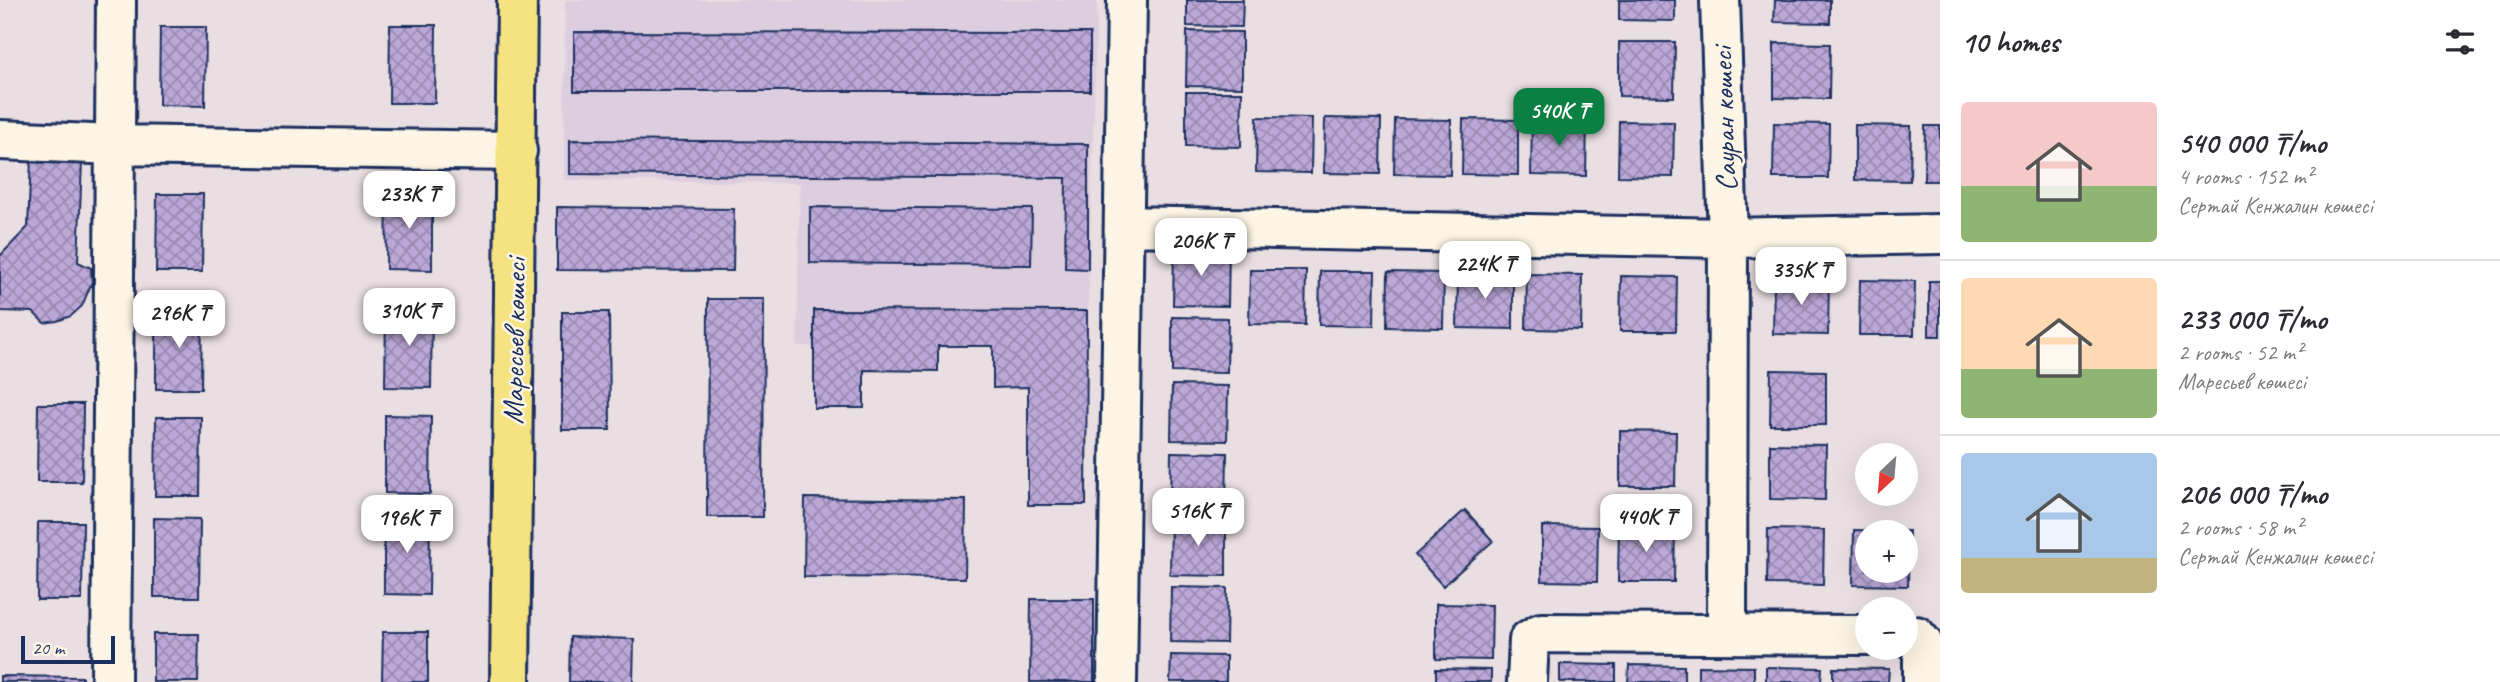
<!DOCTYPE html>
<html lang="en">
<head>
<meta charset="utf-8">
<style>
  :root { --surface:#fff; --page:#f2f2f3; --text:#2b2b33; --muted:#7c7c81; --line:#e1e1e2; --accent:#0b8043 }
  body { margin:0; font-family:Caveat,sans-serif; background:var(--page); color:var(--text); height:100vh; display:flex; flex-direction:column; font-size:26px; white-space:nowrap }
  * { box-sizing:border-box; margin:0 }
  p { font-size:23px; color:var(--muted) }
  .icon { flex:none; width:38px; height:38px; fill:none; stroke:currentColor; stroke-width:2; stroke-linecap:round; stroke-linejoin:round }
  .map { position:relative; flex:1; overflow:hidden }
  .side { display:flex; flex-direction:column; background:var(--surface); width:560px }
  .side>* { flex:none }
  .needle { width:46px; rotate:206deg }
  .controls { position:absolute; left:1855px; top:443px; display:grid; gap:14px }
  .controls a { display:grid; place-items:center; width:63px; height:63px; border-radius:50%; background:var(--surface); box-shadow:0 7px 28px #0002; font-size:35px }
  .scale { position:absolute; left:21px; bottom:18px; width:94px; box-sizing:border-box; padding-left:7px; border:4px solid #1b2f5e; border-top:0; font-size:19px; line-height:24px; white-space:nowrap; color:#1b2f5e; -webkit-text-stroke:5px #fcf5e5; paint-order:stroke }
  .price { position:absolute; translate:-50% -60px; padding:0 16px; border-radius:14px; background:#fff; color:#222; font-size:23px; line-height:46px; filter:drop-shadow(0 2px 4px #0008) }
  .price::after { content:''; position:absolute; left:50%; top:42px; width:21px; height:16px; margin-left:-10px; background:inherit; clip-path:polygon(0 0,100% 0,50% 100%) }
  .price.current { background:var(--accent); color:#fff }
  ul { padding:0; list-style:none }
  li { display:flex; align-items:center; gap:21px; height:175px; padding:0 21px }
  li+li { border-top:2px solid var(--line) }
  li span { display:grid; place-items:center; flex:none; width:196px; height:140px; border-radius:7px; color:#555 }
  li>.icon { margin-inline-start:auto }
  span .icon { width:84px; height:84px; fill:#fffc; stroke-width:1 }
  li b { font-size:30px }
  h2 { display:flex; justify-content:space-between; align-items:center; height:84px; padding:0 21px; font-size:30px }
  main { display:flex; flex:1; min-height:0 }
  .map>svg:first-child { display:block }
  .built { fill:#dccede }
  .building { fill:url(#building-cross-hatch); stroke:#1b2f5e; stroke-width:2; fill-rule:evenodd }
  .lines { fill:none; stroke-linecap:round; stroke-linejoin:round }
  .minor-casing { stroke:#1b2f5e; stroke-width:44 }
  .major-casing { stroke:#1b2f5e; stroke-width:44 }
  .minor { stroke:#fcf5e5; stroke-width:38 }
  .major { stroke:#f5e382; stroke-width:38 }
  .labels { text-anchor:middle; dominant-baseline:central; stroke-width:5; stroke-linejoin:round; paint-order:stroke }
  .street-label { font-size:30px; fill:#1b2f5e; stroke:#fcf5e5 }
</style>
</head>
<body>
<main>
<div class="map">
<svg width="1940" height="682" viewBox="0 0 1940 682">
  <defs>
    <pattern id="building-cross-hatch" width="8" height="8" patternUnits="userSpaceOnUse" patternTransform="scale(1.75)"><rect width="8" height="8" fill="#bca8d7"/><path d="M0 0l8 8M0 8l8-8" fill="none" stroke="#9889b2"/></pattern>
  </defs>
  <rect width="100%" height="100%" fill="#e9dee1"/>
  <filter id="ink" filterUnits="userSpaceOnUse"><feTurbulence type="fractalNoise" baseFrequency=".0143" numOctaves="2"/><feDisplacementMap in="SourceGraphic" scale="14" xChannelSelector="R" yChannelSelector="G"/><feConvolveMatrix kernelMatrix="1 2 1 2 8 2 1 2 1" color-interpolation-filters="sRGB"/></filter>
  <g filter="url(#ink)">
    <!-- built -->
    <path class="built" d="M565,0H1097L1087,346H797L800,183L564,180Z"/>
    <!-- building -->
    <path class="building" d="M1187,0H1243L1242,27L1187,26Z
      M1619,0H1675V21L1619,20Z
      M1775,0H1830V23L1774,22Z
      M390,25H436L435,103H389Z
      M160,27H206L205,106L159,105Z
      M1187,31L1242,32V87L1186,86Z
      M574,32L1090,33V91H574Z
      M1619,42H1675L1674,97L1619,96Z
      M1774,43L1830,44L1829,99L1774,98Z
      M1186,92H1242L1241,147L1186,146Z
      M1257,117L1312,118L1311,173L1256,172Z
      M1325,118L1381,119L1380,174L1324,173Z
      M1395,119L1451,120L1450,175L1394,174Z
      M1463,119L1518,120V175L1462,174Z
      M1532,120L1587,121L1586,176L1531,175Z
      M1619,121L1674,122L1673,177L1618,176Z
      M1774,123L1829,124L1828,178H1773Z
      M1855,125L1911,126L1910,181L1855,180Z
      M1925,126H1940V181H1924Z
      M570,140L1088,144V269L1065,268L1066,178L570,174Z
      M31,159L82,161L78,262L91,268L92,282L82,306L71,316L57,321L44,323L33,312L0,311V256L28,227Z
      M387,191L432,192V270L386,269Z
      M157,194H203L202,272H156Z
      M557,207L734,209L733,271L557,270Z
      M810,207L1032,209L1031,265L810,263Z
      M1174,250L1229,251L1228,306L1173,305Z
      M1250,270H1306L1305,325L1249,324Z
      M1320,271H1375L1374,326L1319,325Z
      M1388,272L1444,273L1443,328L1387,327Z
      M1458,273L1513,274V329L1457,328Z
      M1527,274L1582,275L1581,330L1526,329Z
      M1621,276L1677,277L1676,331H1620Z
      M1774,279L1829,280L1828,335L1773,334Z
      M1860,280L1915,281L1914,335H1859Z
      M1929,281H1940V336H1929Z
      M708,299H764L763,517H707Z
      M386,309H432L431,388L385,387Z
      M814,310L1087,311L1086,505H1028V387L993,388V346H938V371L864,370V408H814Z
      M156,311H202L201,389H156Z
      M562,312H609L610,430H562Z
      M1172,317L1228,318L1227,373L1172,372Z
      M1771,370L1826,371V425H1770Z
      M1172,385L1228,386L1227,441L1171,440Z
      M38,404H83L82,482H37Z
      M385,415L431,416L430,494L385,493Z
      M156,417H201L200,496H155Z
      M1620,431L1676,432L1675,486H1620Z
      M1770,444L1826,445L1825,500L1770,499Z
      M1171,452L1227,453L1226,508L1170,507Z
      M805,498L966,500L965,578L804,577Z
      M1465,510L1493,541L1443,586L1415,555Z
      M384,516L430,517L429,595L384,594Z
      M154,518L200,519L199,597H154Z
      M1171,520L1226,521V576L1170,575Z
      M38,522H83L82,600H37Z
      M1542,526L1598,527L1597,582L1542,581Z
      M1619,527H1675L1674,582H1618Z
      M1768,529L1824,530L1823,585L1767,584Z
      M1854,530L1909,531L1908,586L1853,585ZM1867,532H1906V570H1867Z
      M1171,587L1227,588L1226,643L1170,642Z
      M1031,599H1094V682H1030Z
      M1436,604L1492,605L1491,660L1436,659Z
      M383,632H428V682H382Z
      M153,634H199L198,682H153Z
      M570,637L634,639L633,682H569Z
      M1171,655L1226,656V682H1170Z
      M1560,664L1616,665V682H1560Z
      M1629,665L1684,666V682H1628Z
      M1698,666L1754,667V682H1698Z
      M1766,667L1822,668L1821,682H1766Z
      M1833,668L1889,669L1888,682H1833Z
      M1436,669L1491,670V682H1436Z
      M0,676L82,677V682H0Z"/>
    <g class="lines">
      <!-- minor casing -->
      <g class="minor-casing">
        <path id="minor" d="M1720,0L1728,238L1727,632
          M0,140L115,145L517,151
          M1124,226L1728,238L1940,234
          M1906,636H1916L1923,644V682
          M111,682L116,0
          M1117,682L1127,0
          M1527,682L1529,640L1541,633L1867,635"/>
      </g>
      <!-- major casing -->
      <g class="major-casing">
        <path id="major" d="M510,682L517,0"/>
      </g>
      <!-- minor -->
      <use href="#minor" class="minor"/>
      <!-- major -->
      <use href="#major" class="major"/>
    </g>
  </g>
  <g class="labels">
    <!-- street labels -->
    <g class="street-label">
      <text transform="translate(1724 119) rotate(-92)">Сауран көшесі</text>
      <text transform="translate(514 341) rotate(-89)">Маресьев көшесі</text>
    </g>
  </g>
</svg>
<div class="controls">
<a><svg class="needle" viewBox="-14 -14 28 28"><path d="M0-13l5 13h-10z" fill="#e53935"/><path d="M0 13l5-13h-10z" fill="#7c7c81"/></svg></a>
<a>+</a>
<a>−</a>
</div>
<div class="scale">20 m</div>
<b class="price current" style="left:1559px;top:148px">540K ₸</b>
<b class="price" style="left:409px;top:231px">233K ₸</b>
<b class="price" style="left:1201px;top:278px">206K ₸</b>
<b class="price" style="left:1485px;top:301px">224K ₸</b>
<b class="price" style="left:1801px;top:307px">335K ₸</b>
<b class="price" style="left:409px;top:348px">310K ₸</b>
<b class="price" style="left:179px;top:350px">296K ₸</b>
<b class="price" style="left:1198px;top:548px">516K ₸</b>
<b class="price" style="left:1646px;top:554px">440K ₸</b>
<b class="price" style="left:407px;top:555px">196K ₸</b>
</div>
<section class="side">
<h2>10 homes<svg class="icon" aria-label="filters" viewBox="0 0 24 24"><path d="M4 7h16M4 17h16"/><circle cx="9" cy="7" r="2"/><circle cx="15" cy="17" r="2"/></svg></h2>
<ul>
<li><span style="background:linear-gradient(#f6c9c9 60%,#8fb573 0)"><svg class="icon" aria-label="home" viewBox="0 0 24 24"><path d="M3 11l9-7 9 7M6 9v11h12V9"/></svg></span><div><b>540 000 ₸/mo</b><p>4 rooms · 152 m²</p><p>Сертай Кенжалин көшесі</p></div></li>
<li><span style="background:linear-gradient(#ffd9b3 65%,#8fb573 0)"><svg class="icon" aria-label="home" viewBox="0 0 24 24"><path d="M3 11l9-7 9 7M6 9v11h12V9"/></svg></span><div><b>233 000 ₸/mo</b><p>2 rooms · 52 m²</p><p>Маресьев көшесі</p></div></li>
<li><span style="background:linear-gradient(#a9c7e8 75%,#c2b280 0)"><svg class="icon" aria-label="home" viewBox="0 0 24 24"><path d="M3 11l9-7 9 7M6 9v11h12V9"/></svg></span><div><b>206 000 ₸/mo</b><p>2 rooms · 58 m²</p><p>Сертай Кенжалин көшесі</p></div></li>
</ul>
</section>
</main>
</body>
</html>
